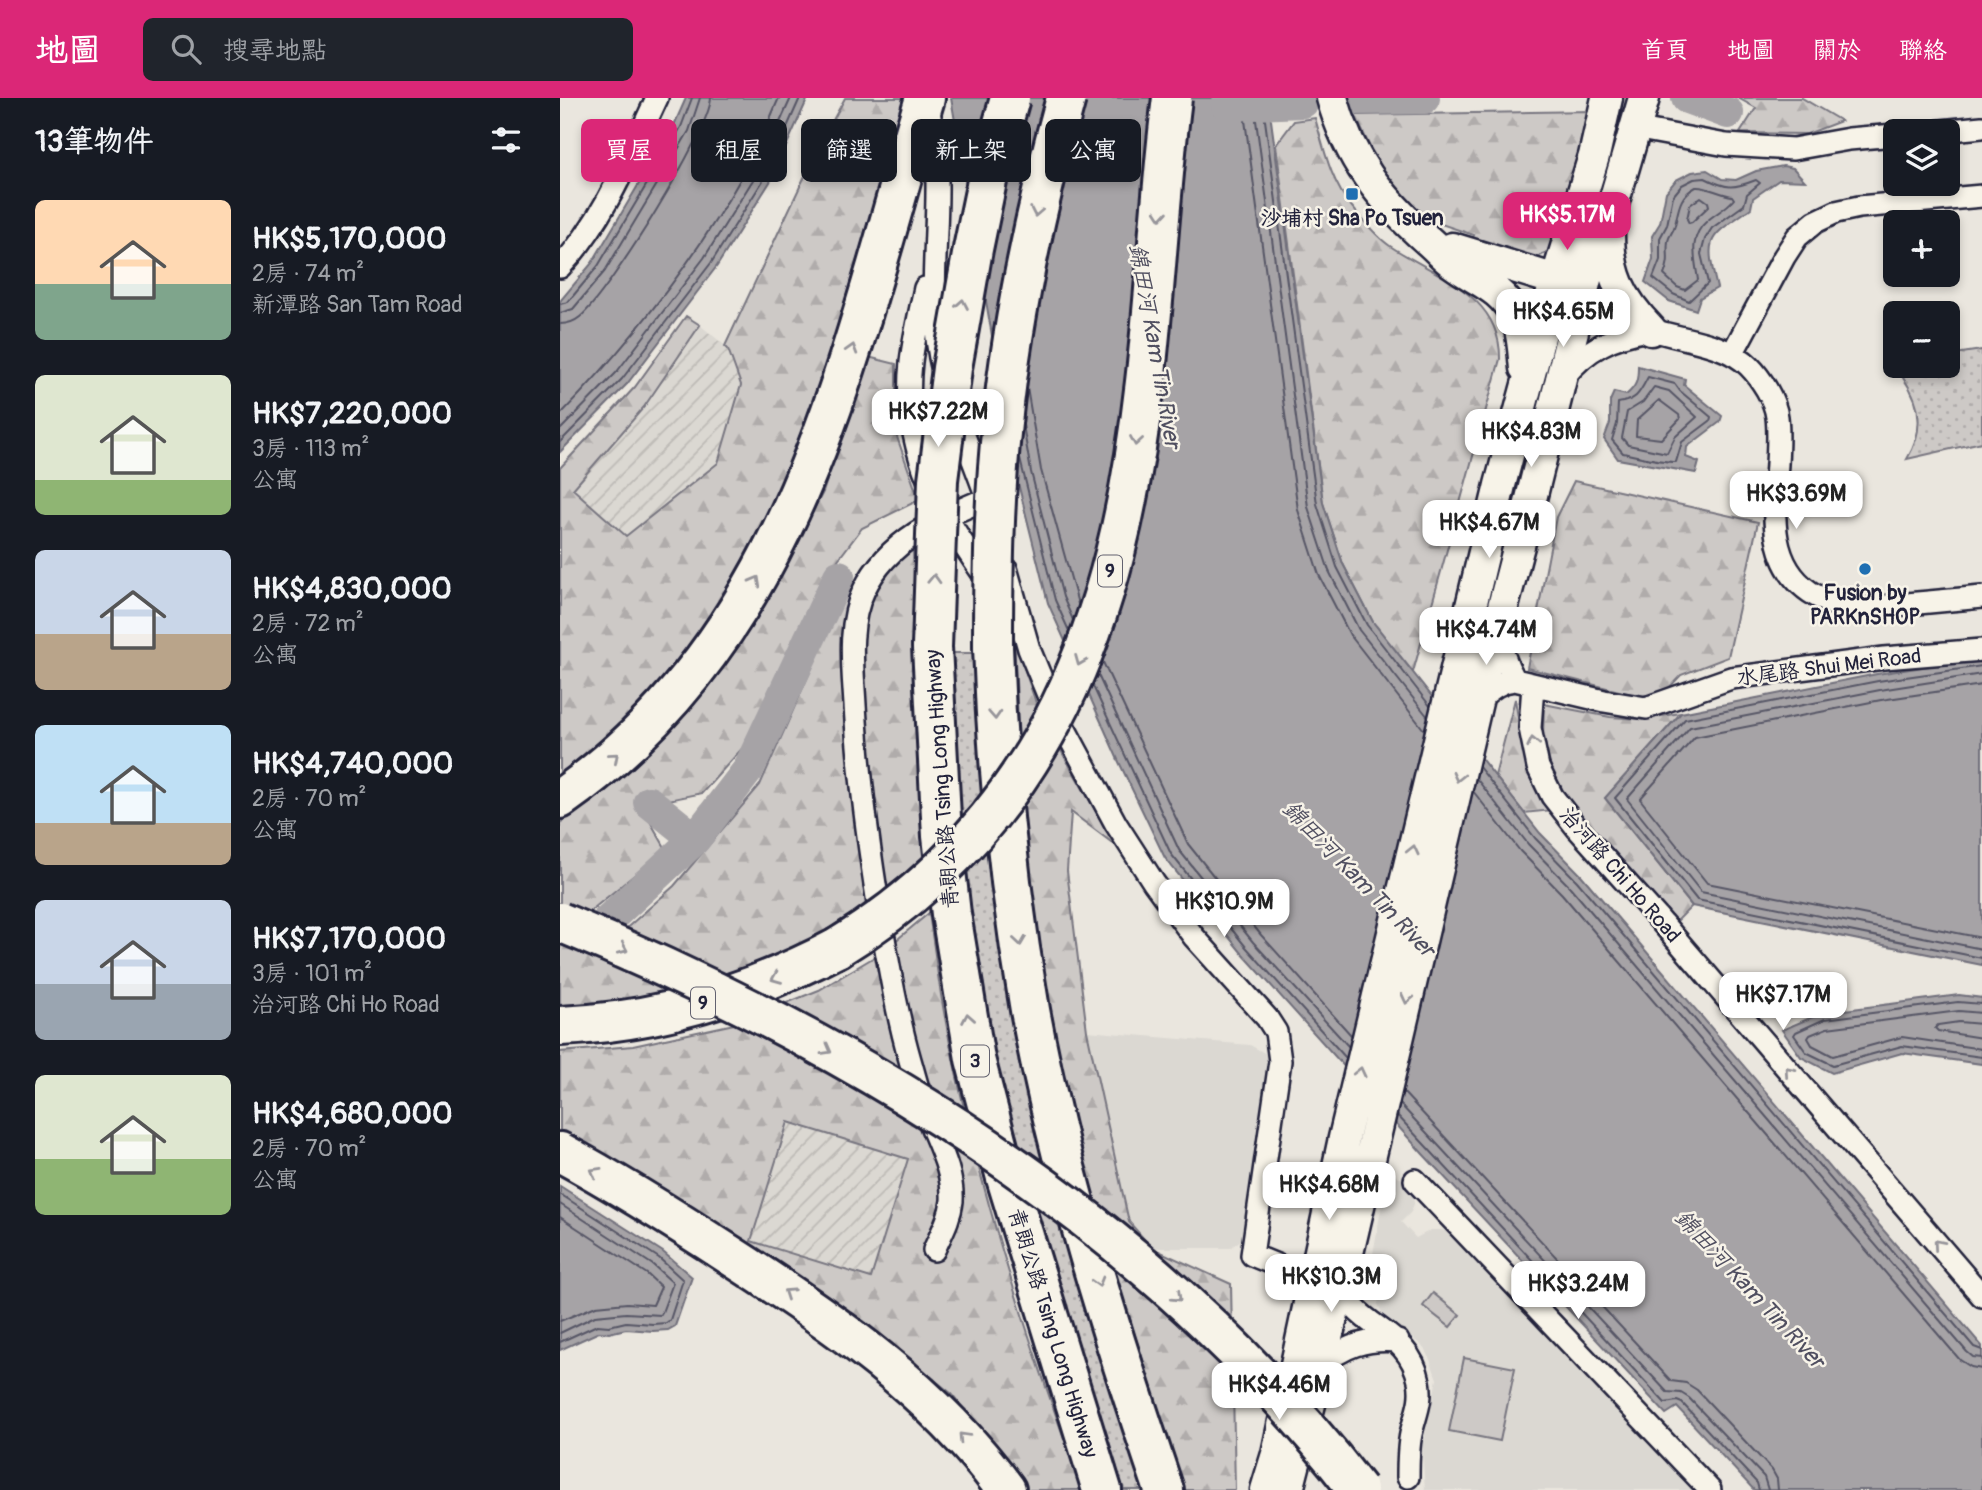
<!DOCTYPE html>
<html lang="zh-TW">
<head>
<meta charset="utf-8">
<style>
  :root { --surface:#171b24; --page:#20242c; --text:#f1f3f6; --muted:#9ea1a6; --accent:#db2777 }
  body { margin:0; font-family:Pangolin,"LXGW WenKai TC",sans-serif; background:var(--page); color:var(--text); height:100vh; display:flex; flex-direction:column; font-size:26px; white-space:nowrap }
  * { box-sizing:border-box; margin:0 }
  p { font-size:23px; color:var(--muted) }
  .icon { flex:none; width:38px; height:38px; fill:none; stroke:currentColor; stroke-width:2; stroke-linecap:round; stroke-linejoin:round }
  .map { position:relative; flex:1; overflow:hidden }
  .side { display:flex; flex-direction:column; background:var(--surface); width:560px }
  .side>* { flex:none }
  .guide { position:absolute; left:21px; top:21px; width:665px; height:63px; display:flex; gap:14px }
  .tools { position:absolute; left:1323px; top:21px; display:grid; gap:14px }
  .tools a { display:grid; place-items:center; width:77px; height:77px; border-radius:10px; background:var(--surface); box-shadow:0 4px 10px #0003; font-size:35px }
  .price { position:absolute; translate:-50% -60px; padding:0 16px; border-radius:14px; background:#fff; color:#222; font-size:23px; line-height:46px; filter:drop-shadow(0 2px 4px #0008) }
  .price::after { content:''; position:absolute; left:50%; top:42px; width:21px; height:16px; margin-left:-10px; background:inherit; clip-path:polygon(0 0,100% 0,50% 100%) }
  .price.active { background:var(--accent); color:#fff }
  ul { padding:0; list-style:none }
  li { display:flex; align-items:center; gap:21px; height:175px; padding:0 35px }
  li span { display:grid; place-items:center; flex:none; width:196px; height:140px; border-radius:10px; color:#555 }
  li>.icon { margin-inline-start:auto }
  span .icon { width:84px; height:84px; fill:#fffc; stroke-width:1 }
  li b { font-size:30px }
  h2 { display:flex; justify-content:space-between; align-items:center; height:84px; padding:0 35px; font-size:30px }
  .chip { padding:0 24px; border-radius:10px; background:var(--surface); box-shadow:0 4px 10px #0003; font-size:24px; line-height:63px }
  .chip.active { background:var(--accent); color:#fff }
  header { display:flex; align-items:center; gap:42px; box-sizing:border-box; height:98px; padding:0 35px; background:var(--accent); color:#fff }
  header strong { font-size:33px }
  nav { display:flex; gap:38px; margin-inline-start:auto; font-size:24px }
  .search { width:490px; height:63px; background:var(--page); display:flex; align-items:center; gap:18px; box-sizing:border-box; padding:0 24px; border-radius:10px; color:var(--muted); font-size:26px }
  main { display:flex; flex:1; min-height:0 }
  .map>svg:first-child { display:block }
  .built { fill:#dbd8d2 }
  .industrial { fill:url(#industrial-furrows) }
  .grass { fill:url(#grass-dots); stroke:#787680; stroke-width:2 }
  .forest { fill:url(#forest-firs); stroke:#787680; stroke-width:2; fill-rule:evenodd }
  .pitch { fill:#cdc9c6; stroke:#787680; stroke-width:2 }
  .water { fill:#a6a3a6; stroke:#716f7b; stroke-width:2 }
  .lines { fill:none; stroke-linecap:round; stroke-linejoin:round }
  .shore { stroke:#575666; stroke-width:2 }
  .river { stroke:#a6a3a6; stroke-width:32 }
  .street-casing { stroke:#22223b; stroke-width:26 }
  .secondary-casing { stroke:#22223b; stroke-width:35 }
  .highway-casing { stroke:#22223b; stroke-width:44 }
  .street { stroke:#f7f3e8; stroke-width:21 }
  .secondary { stroke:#f7f3e8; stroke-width:30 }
  .highway { stroke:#f7f3e8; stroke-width:38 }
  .highway-bridge-casing { stroke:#22223b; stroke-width:44; stroke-linecap:butt }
  .highway-bridge { stroke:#f7f3e8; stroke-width:38 }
  .oneway { stroke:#97959a }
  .poi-dot { fill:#1f6fb2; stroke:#f7f3e8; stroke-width:2.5 }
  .labels { text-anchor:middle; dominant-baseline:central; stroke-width:5; stroke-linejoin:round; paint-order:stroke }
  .shield { fill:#f7f3e8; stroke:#62616f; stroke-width:2 }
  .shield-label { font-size:19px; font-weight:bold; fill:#22223b }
  .poi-label { font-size:21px; font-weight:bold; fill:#22223b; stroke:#f7f3e8 }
  .street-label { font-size:21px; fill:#22223b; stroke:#f7f3e8 }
  .water-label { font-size:23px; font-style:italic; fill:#504f60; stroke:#f7f3e8 }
</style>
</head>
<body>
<header>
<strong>地圖</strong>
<div class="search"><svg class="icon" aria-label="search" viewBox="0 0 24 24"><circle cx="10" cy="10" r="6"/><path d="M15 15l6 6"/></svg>搜尋地點</div>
<nav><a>首頁</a><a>地圖</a><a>關於</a><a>聯絡</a></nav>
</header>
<main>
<section class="side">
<h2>13筆物件<svg class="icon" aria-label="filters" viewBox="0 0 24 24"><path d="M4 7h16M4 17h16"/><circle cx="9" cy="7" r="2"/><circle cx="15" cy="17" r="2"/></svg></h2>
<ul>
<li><span style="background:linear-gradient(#ffd9b3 60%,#7fa58c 0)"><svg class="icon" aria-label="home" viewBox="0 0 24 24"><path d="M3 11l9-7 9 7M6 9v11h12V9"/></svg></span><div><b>HK$5,170,000</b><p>2房 · 74 m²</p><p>新潭路 San Tam Road</p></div></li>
<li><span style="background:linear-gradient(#dfe7d0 75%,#8fb573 0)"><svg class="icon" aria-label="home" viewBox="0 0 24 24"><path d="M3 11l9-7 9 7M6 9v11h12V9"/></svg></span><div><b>HK$7,220,000</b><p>3房 · 113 m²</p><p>公寓</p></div></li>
<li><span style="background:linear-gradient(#c9d6e8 60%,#b9a48a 0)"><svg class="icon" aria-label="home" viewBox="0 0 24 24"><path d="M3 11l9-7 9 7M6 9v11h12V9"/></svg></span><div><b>HK$4,830,000</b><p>2房 · 72 m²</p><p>公寓</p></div></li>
<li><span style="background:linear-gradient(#bfe0f5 70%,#b9a48a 0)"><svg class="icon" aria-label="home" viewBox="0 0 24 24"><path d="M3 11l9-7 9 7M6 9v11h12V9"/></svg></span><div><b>HK$4,740,000</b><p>2房 · 70 m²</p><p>公寓</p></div></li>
<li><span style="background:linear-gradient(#c9d6e8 60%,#9aa5b1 0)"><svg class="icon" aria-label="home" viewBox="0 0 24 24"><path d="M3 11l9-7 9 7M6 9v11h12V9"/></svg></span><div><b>HK$7,170,000</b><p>3房 · 101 m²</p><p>治河路 Chi Ho Road</p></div></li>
<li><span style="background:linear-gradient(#dfe7d0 60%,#8fb573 0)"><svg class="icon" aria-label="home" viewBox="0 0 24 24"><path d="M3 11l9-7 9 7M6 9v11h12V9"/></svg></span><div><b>HK$4,680,000</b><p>2房 · 70 m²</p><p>公寓</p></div></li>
</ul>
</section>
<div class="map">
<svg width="1422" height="1392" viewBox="0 0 1422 1392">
  <defs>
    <pattern id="industrial-furrows" width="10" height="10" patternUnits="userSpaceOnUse" patternTransform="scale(1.75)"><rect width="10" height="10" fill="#dbd8d2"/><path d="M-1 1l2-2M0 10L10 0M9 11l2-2" fill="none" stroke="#bcb9b5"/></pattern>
    <pattern id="grass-dots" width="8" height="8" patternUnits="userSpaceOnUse" patternTransform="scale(1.75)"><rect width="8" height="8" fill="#cdc9c6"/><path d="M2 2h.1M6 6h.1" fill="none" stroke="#b0acab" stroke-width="1.8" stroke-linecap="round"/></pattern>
    <pattern id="forest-firs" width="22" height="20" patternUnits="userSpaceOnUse" patternTransform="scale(1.75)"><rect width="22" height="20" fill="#cdc9c6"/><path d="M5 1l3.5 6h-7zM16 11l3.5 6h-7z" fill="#b0acab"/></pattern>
  </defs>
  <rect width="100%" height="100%" fill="#eae6de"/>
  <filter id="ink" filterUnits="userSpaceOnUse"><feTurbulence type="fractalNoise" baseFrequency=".0143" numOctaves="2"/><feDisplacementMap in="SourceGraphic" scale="14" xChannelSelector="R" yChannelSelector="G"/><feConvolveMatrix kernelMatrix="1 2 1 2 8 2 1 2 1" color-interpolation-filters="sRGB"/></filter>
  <g filter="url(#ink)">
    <!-- built -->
    <path class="built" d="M527,933L690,947L708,957L707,990L681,1142L670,1150H592L569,1124Z
      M830,1076L845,1082L853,1095L854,1106L851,1114L841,1124L856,1140L871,1132H881L893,1135L1136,1392H865L862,1349L877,1281L868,1256L861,1247L823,1217L818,1206L820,1193L814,1169L813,1156L825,1089Z"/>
    <!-- industrial -->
    <path class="industrial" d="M140,227L168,250L181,287L158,365L65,438L13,391L84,309Z
      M228,1024L348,1061L311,1180L191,1143Z"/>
    <!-- grass -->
    <path class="grass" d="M1422,252V344L1347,361C1364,333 1362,306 1343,280L1364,268H1388V257Z
      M390,555H421L427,671L586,1392H557L449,1039L397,770Z"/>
    <!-- forest -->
    <path class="forest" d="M285,0H345L260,287L216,404L170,493L119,564L59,629L0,678V370L75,289L126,218L140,227L84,309L13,391L66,438L158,365L181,287L168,251L165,248L259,48Z
      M1178,0H1242L1281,23L1247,36L1180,35L1196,10Z
      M1032,13L997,137C995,141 993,148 990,152C971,170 930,153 909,147L914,137L863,120L822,75L795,17Z
      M755,20C764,51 771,85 792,109C803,122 816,139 830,148C875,178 941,196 940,261L853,574L813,524L783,466L763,405L716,47L734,23Z
      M308,259L336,266V336L359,402L302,430L271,471L187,645L142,695L104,703L90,690L77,701L106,751L7,832L34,859L114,788L200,687L285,495L353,451L364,766L298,819L133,898L0,915V725L45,694L133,607L196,521L263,394Z
      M1014,383L1198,424L1168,559L1121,577L1104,595L1087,600L967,570L996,419Z
      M454,540L479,614L555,747L511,714L507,773L527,933L569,1124L592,1150L671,1186L675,1392H624L528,1089L497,946L477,840L464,754Z
      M955,601L961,638L973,678L993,712L964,715L935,678Z
      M984,606L1050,619L1082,621L1121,615L1045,700L1132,808L1112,828L1007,700L991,670L983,638Z
      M369,815C374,848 378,881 384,914C413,1075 466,1239 523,1392H463L453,1374L392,1296L287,1211L0,1038V954L73,948L174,926L259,892L321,855ZM228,1024L348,1061L311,1180L191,1143Z"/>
    <!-- pitch -->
    <path class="pitch" d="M873,1195L900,1217L890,1229L863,1208Z
      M904,1260L955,1270L940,1343L889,1333Z"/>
    <!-- water -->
    <path class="water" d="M126,0H248L210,84L157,168L67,286L0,354V203L32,165L115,25Z
      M391,0H708L763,405L783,466L813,524L980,735L1022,778L1422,1248V1392H1194L1117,1309L1106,1316L863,1056L681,854L605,760L559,664L488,505L456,377Z
      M1223,68L1233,70L1245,83L1219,82L1193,100L1191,110C1148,141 1144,137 1157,190L1140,200L1136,212L1109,203L1085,184L1093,161L1092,138L1100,125L1106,94L1116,82L1132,74L1147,72L1162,81L1176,82L1196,73Z
      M1078,268L1125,281L1124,287L1162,318L1160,324L1127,349L1126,359L1139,364L1136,375L1058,361L1044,341L1050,325V303L1054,294L1066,297C1077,288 1078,282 1078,268Z
      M1422,560V867L1132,808L1045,700L1121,615L1317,576Z
      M1399,897L1422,900V966L1342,955L1272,975L1241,959L1222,932L1262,915Z
      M0,1088L103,1154L132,1179L115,1228L108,1232L93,1233L66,1231L49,1235L39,1234L0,1252Z"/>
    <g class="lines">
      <!-- shore -->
      <path class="shore" d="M682,0L738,412L759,477L790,537L864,632
        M693,0L748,409L769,473L799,532L868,619
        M702,0L757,406L777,469L807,527L870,608
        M1145,80C1167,91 1173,91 1196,82L1200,85L1187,96L1184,107L1152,130L1145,141L1141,156L1148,185L1129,203L1113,196L1093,180L1100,162V140L1107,127L1113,98L1122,87L1134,81Z
        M1136,89C1146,88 1159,96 1172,98L1174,101C1167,110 1156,115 1147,123C1128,139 1135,161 1138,182L1125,192L1117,189L1104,177C1111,160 1106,157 1108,143C1109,137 1114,133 1115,127C1119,110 1119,98 1136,89Z
        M1141,99L1148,104L1149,108L1132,124L1129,125L1127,121L1130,107Z
        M0,206L8,204L38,168L121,29L132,0
        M0,215L13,211L45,173L129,33L140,0
        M0,226C7,226 14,224 20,219C48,196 150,33 151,0
        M1088,279L1115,286L1120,293L1151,319L1150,323L1122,344L1116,364C1102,364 1077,358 1063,355L1052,342L1057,326L1058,305C1077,302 1079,296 1088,279Z
        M1094,289L1109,293L1137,319L1115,339L1107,355L1068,347L1062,340L1067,314L1083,304Z
        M467,290L481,372L518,506
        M1099,302L1119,317L1120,321L1101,341L1076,338L1077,322Z
        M0,317C71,244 135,162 185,73C199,50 208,24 219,0
        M463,327L471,374L503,499L513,522
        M0,332L56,275L144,160L196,77L231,0
        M0,344L62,281L151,165L204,81L240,0
        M460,361L495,502L509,533
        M542,562L628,746L701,837L791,937
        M1422,568L1318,583L1125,621L1055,700L1137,802L1422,860
        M537,575L619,752L693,844L789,949
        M1422,576L1320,592L1130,629L1067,701L1141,794L1422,851
        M532,586L611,756L686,849L786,960
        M1422,587L1321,602L1135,639L1080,701L1147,785L1422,840
        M919,669L975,740L1017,783L1414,1249L1422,1252
        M916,680L968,746L1010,789L1407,1254L1413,1259L1422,1260
        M913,693L960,753L1002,796L1400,1262L1411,1269L1422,1271
        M1422,906L1398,904L1265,921L1236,934L1234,937L1246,954L1273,967L1342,948L1422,959
        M1422,915L1399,913L1267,930L1250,937L1248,940L1252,947L1273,958L1342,939L1422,951
        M1422,926L1399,924L1378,927L1375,930L1378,933L1422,940
        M843,994L1111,1283L1126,1285L1137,1292L1212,1372L1217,1381L1218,1392
        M840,1006L1107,1294L1121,1295L1129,1300L1204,1379L1208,1392
        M837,1017L1105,1305L1117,1303L1122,1305L1197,1385L1199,1392
        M0,1096L99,1160L123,1182L110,1222L106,1225L93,1226L66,1224L49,1228L37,1227L0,1244
        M0,1106L93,1167L113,1185L101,1217L66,1215L35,1218L0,1235
        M0,1119L87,1176L101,1189L93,1207L67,1205L36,1208L0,1223"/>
      <!-- river -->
      <path class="river" d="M1127,0L1168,15
        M796,1L864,0
        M667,7L743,4
        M89,704L135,741
        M47,823L135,741L188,672L279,478"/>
      <!-- street casing -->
      <g class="street-casing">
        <path id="street" d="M369,13C373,37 377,60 377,83C378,147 367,210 383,273
          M1074,30L1166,47L1233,51L1289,41L1335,37
          M1380,33L1422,29
          M0,169C44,123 70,57 97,0
          M365,190C360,214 354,239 351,264C341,354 381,415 430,486
          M1019,207C1043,215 1066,224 1090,231C1121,242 1165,244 1189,268C1201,280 1215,302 1217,319C1224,376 1193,455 1250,494C1265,504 1281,510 1300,511C1312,511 1325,508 1337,507C1365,504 1394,502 1422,499
          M1172,256L1224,159L1237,139L1255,124L1276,114L1299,109L1422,98
          M1004,279C1027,250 1053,238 1089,232
          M394,311L428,402
          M446,470L469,551L493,609L556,726L594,785L634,839L707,920L716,934L720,963L692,1157L753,1182
          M940,529C939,549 945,565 955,582
          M973,587L970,630L978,669L992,698L1017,730L1098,820L1422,1198
          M917,603C929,593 939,583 955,582L1044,603L1086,610L1171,580L1324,560L1422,552
          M855,1082L1150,1392
          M374,1152C381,1136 390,1121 392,1103C394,1072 375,1041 365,1012C359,996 355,979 350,962C336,913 328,862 319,812C308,744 299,676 295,607C293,570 287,527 304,492C328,442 379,420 428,400
          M781,1185C793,1231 848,1229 859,1283C863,1303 855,1317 851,1336C848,1350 848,1364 848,1379
          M760,1269C782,1248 807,1240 838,1243"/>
      </g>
      <!-- secondary casing -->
      <g class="secondary-casing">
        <path id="secondary" d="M772,0C789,61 820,100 866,141C876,149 884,159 894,166C918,184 941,189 955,217C963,232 963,254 965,270
          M1049,130C1048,175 1060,200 1091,232
          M892,150L996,182L1009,196
          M706,1392L717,1356L784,1040L940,387L989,205L1034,58L1047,0
          M728,1392L781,1185L932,540L940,520L967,417L1030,165L1049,120L1084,0"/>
      </g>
      <!-- highway casing -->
      <g class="highway-casing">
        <path id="highway" d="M372,549L382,738L391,816L415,961L446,1080L542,1392
          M433,549C437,671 449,792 470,912C500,1075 551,1236 604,1392
          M0,701C238,534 287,261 365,0
          M0,928C98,924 191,895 277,850
          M0,1054C59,1086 116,1122 173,1159C274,1224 374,1293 446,1392"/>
      </g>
      <!-- street -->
      <use href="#street" class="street"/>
      <!-- secondary -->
      <use href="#secondary" class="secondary"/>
      <!-- highway -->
      <use href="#highway" class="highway"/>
      <!-- highway-bridge casing -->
      <g class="highway-bridge-casing">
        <path id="highway-bridge" d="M372,549L378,382L392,270L413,151L427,83L450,0
          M433,549C433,474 434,399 442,325C453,215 477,106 506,0
          M0,824C304,949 595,1129 798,1392
          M277,850C489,721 558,520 585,284C596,190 600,94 612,0"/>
      </g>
      <!-- highway-bridge -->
      <use href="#highway-bridge" class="highway-bridge"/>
    </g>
    <!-- one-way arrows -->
    <defs><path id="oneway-chevron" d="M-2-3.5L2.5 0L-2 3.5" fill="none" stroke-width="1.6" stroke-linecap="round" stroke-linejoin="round" transform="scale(1.75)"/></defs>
    <g class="oneway">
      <use href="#oneway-chevron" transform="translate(476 114) rotate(101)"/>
      <use href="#oneway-chevron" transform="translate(601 117) rotate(95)"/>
      <use href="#oneway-chevron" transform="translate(402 206) rotate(-80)"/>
      <use href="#oneway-chevron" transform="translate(292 251) rotate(-73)"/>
      <use href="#oneway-chevron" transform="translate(576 343) rotate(99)"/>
      <use href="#oneway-chevron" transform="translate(374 481) rotate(-88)"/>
      <use href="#oneway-chevron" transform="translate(196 483) rotate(-61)"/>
      <use href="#oneway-chevron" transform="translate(520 563) rotate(112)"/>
      <use href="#oneway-chevron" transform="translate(435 617) rotate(87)"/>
      <use href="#oneway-chevron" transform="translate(973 644) rotate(-102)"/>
      <use href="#oneway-chevron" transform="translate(54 659) rotate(-41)"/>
      <use href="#oneway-chevron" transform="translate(898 679) rotate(103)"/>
      <use href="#oneway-chevron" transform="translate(853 752) rotate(-77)"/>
      <use href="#oneway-chevron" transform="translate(460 843) rotate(82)"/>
      <use href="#oneway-chevron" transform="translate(63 851) rotate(24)"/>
      <use href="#oneway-chevron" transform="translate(216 880) rotate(158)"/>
      <use href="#oneway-chevron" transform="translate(847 901) rotate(103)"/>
      <use href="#oneway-chevron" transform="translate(408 920) rotate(-100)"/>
      <use href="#oneway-chevron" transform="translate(267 952) rotate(29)"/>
      <use href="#oneway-chevron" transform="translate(1229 973) rotate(-131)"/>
      <use href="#oneway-chevron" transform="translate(800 974) rotate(-77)"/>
      <use href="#oneway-chevron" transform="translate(35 1074) rotate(-150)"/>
      <use href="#oneway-chevron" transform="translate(1378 1146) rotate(-131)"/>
      <use href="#oneway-chevron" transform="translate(538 1184) rotate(74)"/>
      <use href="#oneway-chevron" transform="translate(228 1195) rotate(-146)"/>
      <use href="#oneway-chevron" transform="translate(617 1199) rotate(43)"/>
      <use href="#oneway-chevron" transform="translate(403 1339) rotate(-133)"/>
    </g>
  </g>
  <!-- markers -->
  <g class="poi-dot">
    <rect x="785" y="89" width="14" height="14" rx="3.5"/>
    <circle cx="1305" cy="471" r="7"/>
  </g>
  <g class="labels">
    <!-- shield labels -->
    <g class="shield">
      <rect x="538" y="457.5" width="24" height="31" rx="5"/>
      <rect x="131" y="889.5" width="24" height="31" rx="5"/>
      <rect x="401" y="947.5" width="28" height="31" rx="5"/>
    </g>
    <g class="shield-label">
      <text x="550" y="473">9</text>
      <text x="143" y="905">9</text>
      <text x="415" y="963">3</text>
    </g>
    <!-- poi labels -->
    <g class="poi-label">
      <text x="792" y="120">沙埔村 Sha Po Tsuen</text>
      <text x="1305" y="495">Fusion by<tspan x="1305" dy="24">PARKnSHOP</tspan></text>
    </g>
    <!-- street labels -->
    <g class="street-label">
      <text transform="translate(1269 569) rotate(-7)">水尾路 Shui Mei Road</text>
      <text transform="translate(382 681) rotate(-94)">青朗公路 Tsing Long Highway</text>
      <text transform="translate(1060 777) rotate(49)">治河路 Chi Ho Road</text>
      <text transform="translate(493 1235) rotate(73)">青朗公路 Tsing Long Highway</text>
    </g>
    <!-- water labels -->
    <g class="water-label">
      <text transform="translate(595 248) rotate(80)">錦田河 Kam Tin River</text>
      <text transform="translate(799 781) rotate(46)">錦田河 Kam Tin River</text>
      <text transform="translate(1190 1191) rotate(47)">錦田河 Kam Tin River</text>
    </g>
  </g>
</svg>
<div class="tools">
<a><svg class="icon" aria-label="layers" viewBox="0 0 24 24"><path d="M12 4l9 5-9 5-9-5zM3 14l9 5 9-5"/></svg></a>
<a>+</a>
<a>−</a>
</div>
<b class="price active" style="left:1007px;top:154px">HK$5.17M</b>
<b class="price" style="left:1003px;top:251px">HK$4.65M</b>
<b class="price" style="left:378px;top:351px">HK$7.22M</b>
<b class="price" style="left:971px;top:371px">HK$4.83M</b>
<b class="price" style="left:1236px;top:433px">HK$3.69M</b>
<b class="price" style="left:929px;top:462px">HK$4.67M</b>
<b class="price" style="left:926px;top:569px">HK$4.74M</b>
<b class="price" style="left:664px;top:841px">HK$10.9M</b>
<b class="price" style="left:1223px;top:934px">HK$7.17M</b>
<b class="price" style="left:769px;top:1124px">HK$4.68M</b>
<b class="price" style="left:771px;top:1216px">HK$10.3M</b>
<b class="price" style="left:1018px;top:1223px">HK$3.24M</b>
<b class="price" style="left:719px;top:1324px">HK$4.46M</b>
<div class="guide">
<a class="chip active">買屋</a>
<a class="chip">租屋</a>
<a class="chip">篩選</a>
<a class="chip">新上架</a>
<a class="chip">公寓</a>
</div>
</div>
</main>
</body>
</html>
